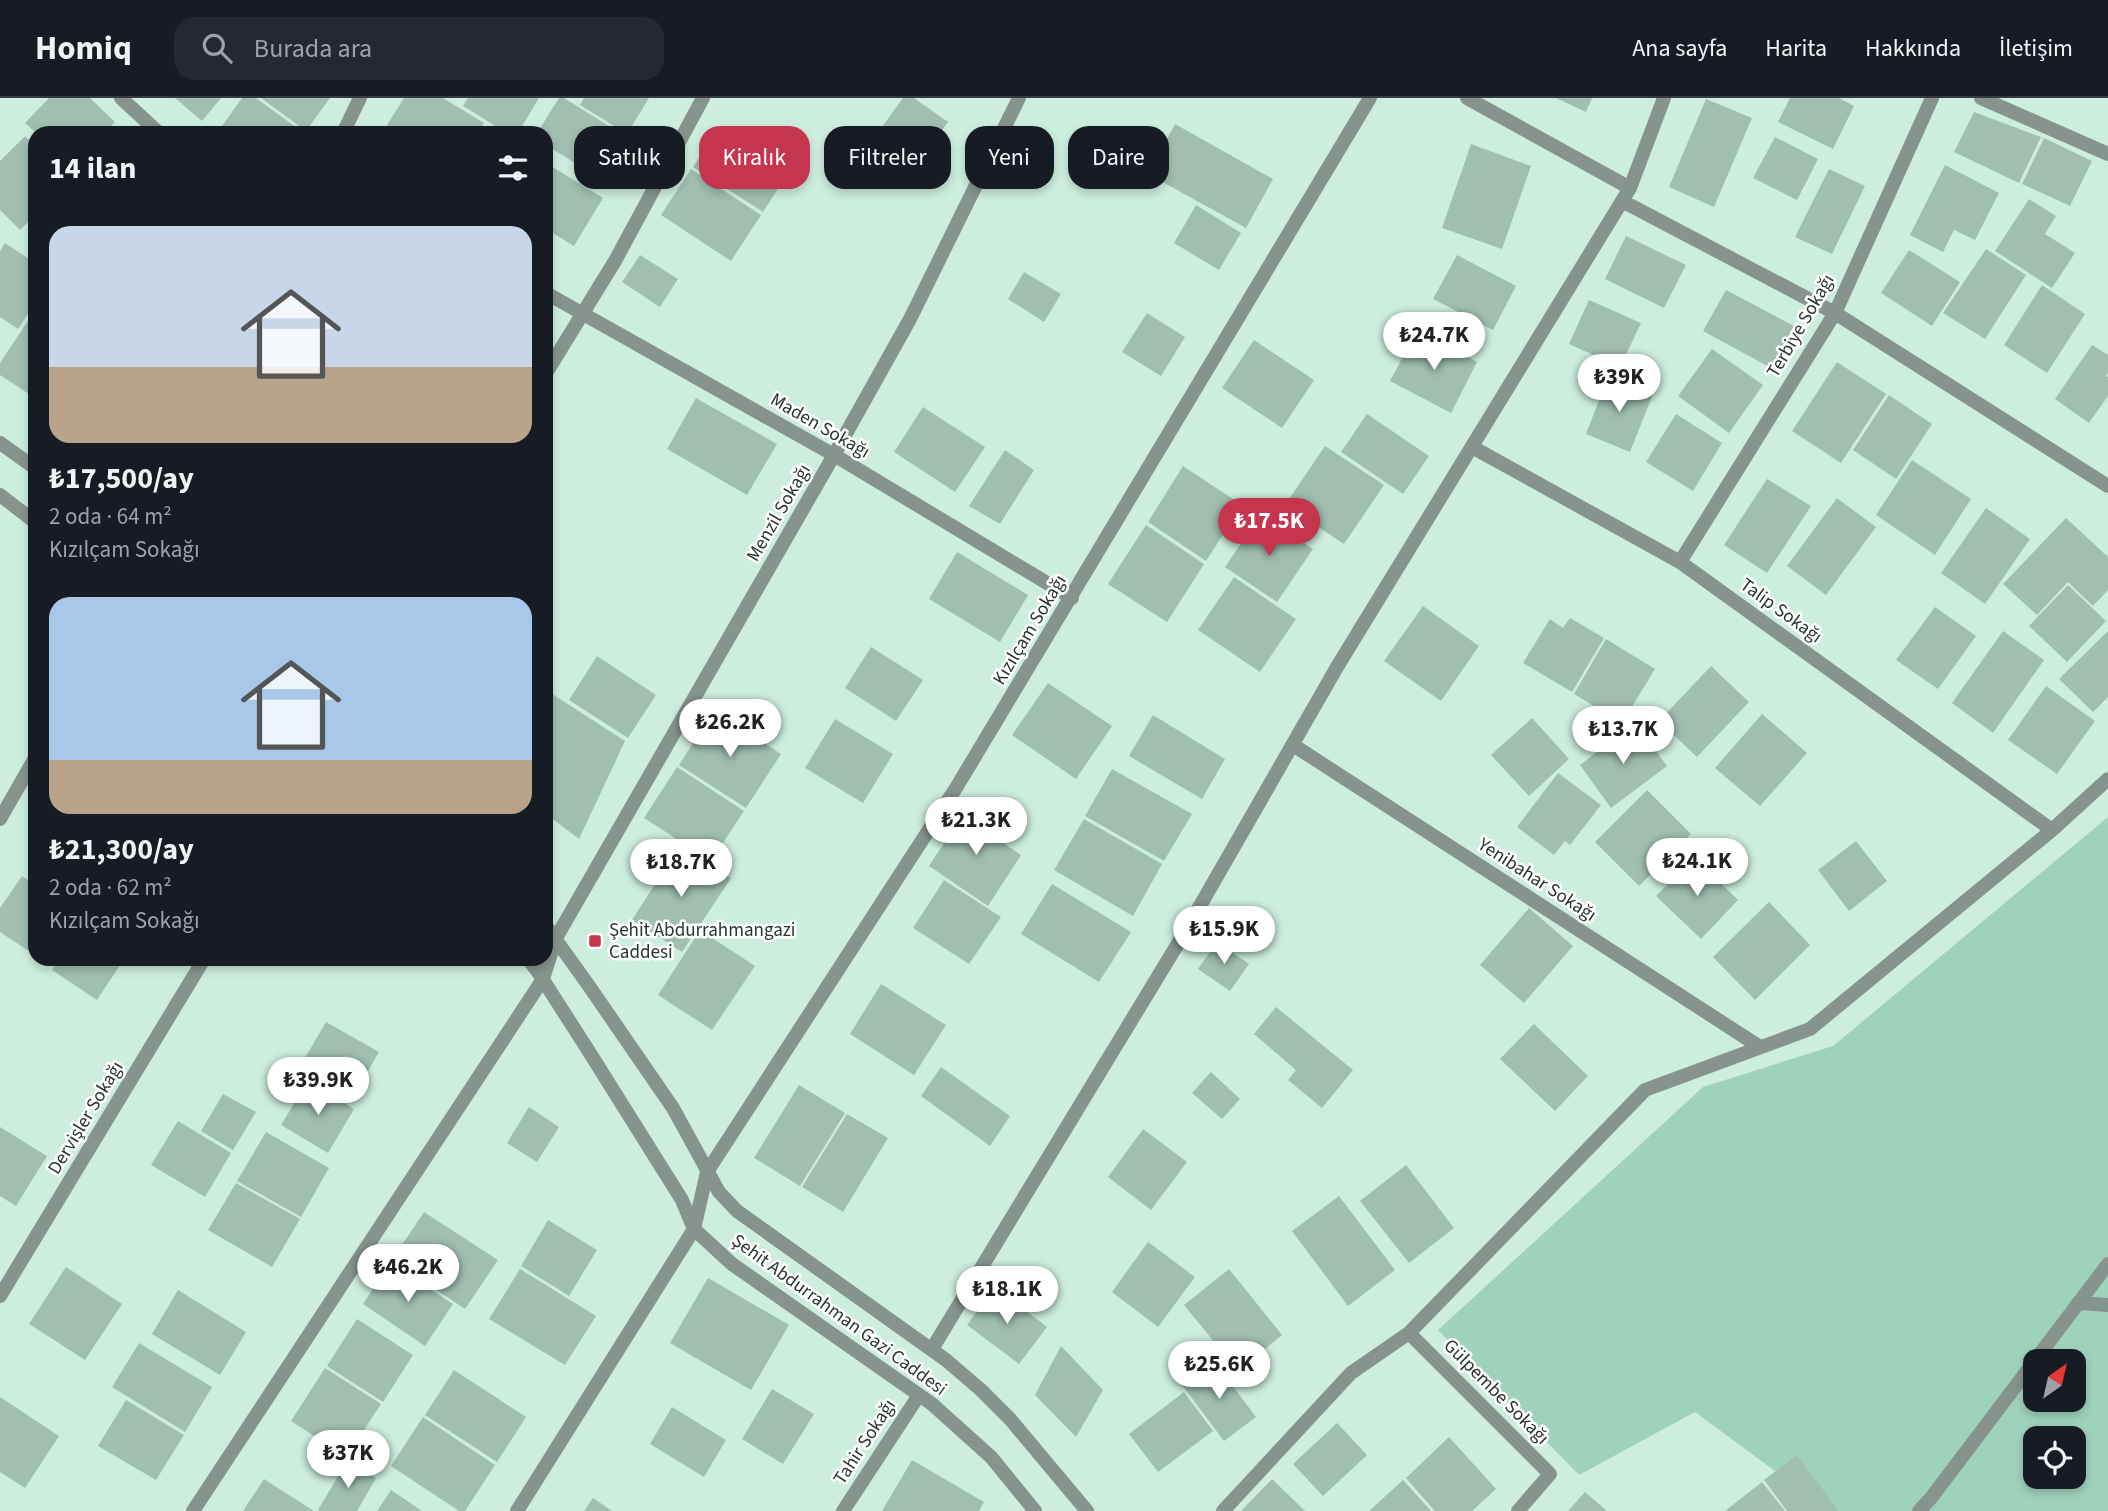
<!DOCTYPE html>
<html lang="tr">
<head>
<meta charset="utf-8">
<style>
  :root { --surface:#171b24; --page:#242831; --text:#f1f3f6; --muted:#9ea1a6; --line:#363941; --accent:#c5354d }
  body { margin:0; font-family:"Source Sans 3",sans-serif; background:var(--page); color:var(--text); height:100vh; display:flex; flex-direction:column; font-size:26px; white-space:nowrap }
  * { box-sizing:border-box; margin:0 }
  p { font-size:23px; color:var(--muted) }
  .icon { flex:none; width:38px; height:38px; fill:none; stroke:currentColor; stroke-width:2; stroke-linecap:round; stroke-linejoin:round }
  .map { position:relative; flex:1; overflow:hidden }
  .drawer { position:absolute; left:28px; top:28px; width:525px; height:840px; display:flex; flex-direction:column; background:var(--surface); border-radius:21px; box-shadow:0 4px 10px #0003 }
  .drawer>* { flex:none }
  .banner { position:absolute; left:574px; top:28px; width:665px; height:63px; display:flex; gap:14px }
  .needle { width:46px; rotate:34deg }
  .tools { position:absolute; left:2023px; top:1251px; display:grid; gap:14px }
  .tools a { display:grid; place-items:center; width:63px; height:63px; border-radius:14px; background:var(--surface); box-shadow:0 4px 10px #0003; font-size:35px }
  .price { position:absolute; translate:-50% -60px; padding:0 16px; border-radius:24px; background:#fff; color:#222; font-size:23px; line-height:46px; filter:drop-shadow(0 2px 4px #0008) }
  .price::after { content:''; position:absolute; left:50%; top:42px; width:21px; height:16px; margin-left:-10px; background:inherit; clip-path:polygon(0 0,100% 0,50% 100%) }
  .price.active { background:var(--accent); color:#fff }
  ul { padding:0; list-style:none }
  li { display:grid; align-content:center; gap:14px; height:371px; padding:0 21px }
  li span { display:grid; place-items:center; height:217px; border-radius:21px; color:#555 }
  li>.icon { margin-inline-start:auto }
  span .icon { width:126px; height:126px; fill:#fffc; stroke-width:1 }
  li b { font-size:30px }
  h2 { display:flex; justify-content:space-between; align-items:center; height:84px; padding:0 21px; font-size:30px }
  .pill { padding:0 24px; border-radius:21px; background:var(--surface); box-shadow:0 4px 10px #0003; font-size:24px; line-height:63px }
  .pill.active { background:var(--accent); color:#fff }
  header { display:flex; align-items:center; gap:42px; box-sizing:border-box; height:98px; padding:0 35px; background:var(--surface); border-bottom:2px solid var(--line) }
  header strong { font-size:33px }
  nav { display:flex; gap:38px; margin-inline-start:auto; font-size:24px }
  .search { width:490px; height:63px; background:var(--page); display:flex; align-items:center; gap:18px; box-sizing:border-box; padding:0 24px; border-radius:21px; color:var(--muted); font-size:26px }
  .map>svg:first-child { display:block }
  .green { fill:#9fd2bc; fill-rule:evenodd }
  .building { fill:#a0bfb1 }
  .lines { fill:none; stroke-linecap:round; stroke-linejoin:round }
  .minor { stroke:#87948e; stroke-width:14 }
  .tertiary { stroke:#87948e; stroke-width:14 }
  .poi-dot { fill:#c5354d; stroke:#fff; stroke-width:2.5 }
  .labels { text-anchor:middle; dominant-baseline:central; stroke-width:5; stroke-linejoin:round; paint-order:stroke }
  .street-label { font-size:19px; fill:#29352f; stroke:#fff }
  .poi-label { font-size:19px; fill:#29352f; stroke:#fff; text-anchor:start }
</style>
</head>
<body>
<header>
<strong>Homiq</strong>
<div class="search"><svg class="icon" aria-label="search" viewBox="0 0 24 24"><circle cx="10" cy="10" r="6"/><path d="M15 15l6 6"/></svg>Burada ara</div>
<nav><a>Ana sayfa</a><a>Harita</a><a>Hakkında</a><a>İletişim</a></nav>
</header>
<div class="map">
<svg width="2108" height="1413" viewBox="0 0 2108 1413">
  <rect width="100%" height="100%" fill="#cdeedf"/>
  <!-- green -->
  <path class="green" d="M2108,719V1413H1829L1695,1314L1579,1377L1438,1232L1703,989L1833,948ZM2035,1264H2074V1302H2035ZM2035,1340H2074V1379H2035Z"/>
  <!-- building -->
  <path class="building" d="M49,0H90L115,24L104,35H36L25,25Z
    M175,0H221L202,23Z
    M242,0H256L304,35H217Z
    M261,0H330L306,33Z
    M404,0H443L484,25L478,35H382Z
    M468,0H539L518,35H507L463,8Z
    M559,0H564L625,38L599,80L546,47V35H537Z
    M584,0H649L627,36L580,7Z
    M903,0H914L948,24L920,62L879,33Z
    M1556,0H1592L1586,14Z
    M1790,0H1839L1854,8L1833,51L1778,24Z
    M1706,1L1752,20L1714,109L1669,89Z
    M1974,14L2041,39L2019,85L1954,54Z
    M1175,26L1273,81L1246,130L1148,76Z
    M718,29L788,75L763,114L693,69Z
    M25,38L35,48V117L20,132L0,112V63Z
    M1775,39L1818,61L1797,102L1753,80Z
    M2044,40L2092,63L2070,108L2022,86Z
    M1471,46L1531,68L1502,151L1442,130Z
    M546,65L603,100L574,148L546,131Z
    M1945,67L1999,95L1975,142L1954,132L1943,154L1910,137Z
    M691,71L761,117L731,163L661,117Z
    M1829,71L1865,88L1832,156L1795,139Z
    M2029,101L2056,118L2045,136L2075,155L2052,190L1995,153Z
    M1196,107L1241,135L1219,172L1174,145Z
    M1626,138L1686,167L1664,210L1605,181Z
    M5,145L35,165V205L18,231L0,219V153Z
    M1986,151L2026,177L1985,241L1943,215Z
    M1909,152L1960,184L1932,228L1881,195Z
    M640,157L678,181L660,209L622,184Z
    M1457,157L1516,188L1493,232L1433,201Z
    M1024,174L1061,196L1044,224L1008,201Z
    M2042,187L2085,216L2047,275L2004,247Z
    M1726,192L1794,228L1771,270L1703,233Z
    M1589,202L1641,225L1620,269L1569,246Z
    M35,212V300L0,277V265Z
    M1147,215L1185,239L1161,278L1122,254Z
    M1417,232L1477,264L1451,315L1390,283Z
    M1254,242L1314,282L1282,330L1222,290Z
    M2092,247L2108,257V275L2106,278L2108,279V298L2089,325L2055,301Z
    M1712,251L1763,287L1729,335L1678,298Z
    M1837,264L1886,296L1841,365L1792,333Z
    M1608,279L1653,296L1630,354L1586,336Z
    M1889,297L1932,326L1896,381L1853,352Z
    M696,300L777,346L747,397L667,351Z
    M923,309L985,349L955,394L894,354Z
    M1367,316L1429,358L1403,396L1341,354Z
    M1676,316L1722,345L1693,393L1646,364Z
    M1325,348L1384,387L1344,446L1285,407Z
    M1005,352L1034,372L1000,426L969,408Z
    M1912,362L1971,401L1935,457L1876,417Z
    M1183,368L1242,407L1206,463L1148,424Z
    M1767,381L1811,408L1767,475L1724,447Z
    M1837,400L1876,429L1826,497L1787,468Z
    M1986,410L2030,441L1985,506L1941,475Z
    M1261,416L1313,451L1277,504L1225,469Z
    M2066,420L2108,459V492L2093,508L2068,484L2037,517L2003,486Z
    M1146,427L1204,466L1167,524L1108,486Z
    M957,454L1028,497L1000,544L929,501Z
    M1234,479L1296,521L1260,574L1198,532Z
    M2068,487L2106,523L2067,564L2029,528Z
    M1423,508L1479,548L1441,603L1384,563Z
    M1935,509L1976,538L1938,591L1896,562Z
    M1570,520L1604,540L1572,594L1523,565L1550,521L1563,530Z
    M2003,533L2044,562L1993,635L1952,605Z
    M2108,533V599L2093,614L2059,581Z
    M1606,541L1655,571L1622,625L1574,596Z
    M871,549L923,582L896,623L845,590Z
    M597,558L656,597L628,640L569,602Z
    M1711,568L1749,604L1697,659L1659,623Z
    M1048,585L1112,628L1076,681L1012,637Z
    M2046,588L2095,623L2057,676L2008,642Z
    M546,592L625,643L579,741L546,716Z
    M714,612L781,656L746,710L679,667Z
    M1762,616L1807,655L1760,708L1715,670Z
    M1153,617L1225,661L1202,701L1129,658Z
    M1532,620L1569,661L1529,698L1491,657Z
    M835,621L893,656L863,705L805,670Z
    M1635,625L1667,668L1611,710L1580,667Z
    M677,669L744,713L711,763L644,720Z
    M1112,671L1192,716L1164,763L1085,718Z
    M1558,675L1601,707L1570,747L1565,743L1554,757L1517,729Z
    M1647,692L1691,736L1639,788L1595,744Z
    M967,710L1008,736L1002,744L1021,757L988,808L929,768Z
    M1084,721L1162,766L1133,818L1054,772Z
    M1856,743L1887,783L1849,813L1818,772Z
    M680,747L731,780L682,854L632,822Z
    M1694,759L1738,802L1701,841L1656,798Z
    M22,778L35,787V857L0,834V810Z
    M944,782L1001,819L969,866L913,830Z
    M1052,786L1131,834L1099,884L1021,836Z
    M1769,804L1810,847L1755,902L1713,859Z
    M1529,810L1573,848L1524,905L1480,867Z
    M700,832L755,868L712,932L658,897Z
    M1217,844L1249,866L1230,893L1198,871Z
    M59,861H124L97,902L52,872Z
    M881,886L946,927L914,977L850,936Z
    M1276,909L1353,972L1322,1010L1288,982L1296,972L1254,936Z
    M326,924L379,954L355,995L302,965Z
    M1534,926L1588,978L1555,1013L1500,961Z
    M941,969L1010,1018L990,1048L921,998Z
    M1211,974L1240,1001L1222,1021L1192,995Z
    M308,983L354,1011L328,1055L281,1027Z
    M799,987L845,1015L800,1088L754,1060Z
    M223,996L256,1014L233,1052L201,1033Z
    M529,1009L559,1029L537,1064L507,1045Z
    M847,1016L888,1040L843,1114L802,1089Z
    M178,1023L231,1055L205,1099L151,1067Z
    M0,1029L47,1058L16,1108L0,1098Z
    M1143,1031L1187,1064L1151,1112L1108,1079Z
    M266,1034L329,1070L301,1119L237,1083Z
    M1406,1067L1454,1130L1409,1165L1360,1103Z
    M236,1085L300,1121L272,1169L208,1132Z
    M1339,1098L1395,1172L1348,1208L1292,1133Z
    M424,1114L498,1162L465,1211L392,1162Z
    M548,1122L597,1152L569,1198L521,1168Z
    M1148,1144L1195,1179L1158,1229L1112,1194Z
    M390,1165L453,1206L425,1248L363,1206Z
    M66,1169L122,1206L85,1262L29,1226Z
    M520,1171L596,1218L565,1267L489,1221Z
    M1229,1171L1282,1237L1238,1273L1184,1207Z
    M708,1180L789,1227L751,1292L670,1245Z
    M995,1189L1047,1229L1019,1266L967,1227Z
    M178,1192L246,1234L220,1277L152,1236Z
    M357,1221L413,1257L383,1304L327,1268Z
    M139,1245L212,1289L185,1334L112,1289Z
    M1061,1248L1103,1292L1076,1339L1035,1297Z
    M1214,1263L1256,1319L1224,1343L1182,1287Z
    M325,1270L381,1306L346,1359L291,1323Z
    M454,1272L526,1319L497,1364L425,1317Z
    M772,1291L814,1316L783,1366L742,1341Z
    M1184,1294L1213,1333L1158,1374L1129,1336Z
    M0,1299L59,1338L25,1390L0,1374Z
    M126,1302L184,1337L156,1382L98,1348Z
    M672,1309L726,1342L704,1379L650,1346Z
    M423,1319L495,1367L465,1413H459L391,1368Z
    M1337,1325L1367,1357L1323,1398L1293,1366Z
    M1449,1339L1496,1391L1472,1413H1435L1406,1380Z
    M1797,1357L1839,1413H1787L1764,1382Z
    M912,1362L984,1404L979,1413H882Z
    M347,1363L376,1380L357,1413H320L318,1412Z
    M264,1381L314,1413H243Z
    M1272,1381L1305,1413H1241Z
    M1403,1382L1431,1413H1369Z
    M1762,1384L1785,1413H1725Z
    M391,1392L422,1413H377Z
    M1585,1394L1607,1413H1568Z
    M593,1400L612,1413H584Z"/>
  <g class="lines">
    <!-- minor -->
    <path class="minor" d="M121,0L159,35
      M1467,0L1630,90
      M1981,0L2108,56
      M343,35L360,0
      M1622,103L1835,215L2108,388
      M546,195L834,357L1072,500
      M546,275L615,163L703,0
      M1472,349L1680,464L2052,732
      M1680,464L1835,215L1932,0
      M1293,647L1760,949
      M0,721L35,660
      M556,840L834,357L910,221L1019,0
      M707,1074L956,690L1370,0
      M0,1198L204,861
      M2078,1205L2108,1207
      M1409,1235L1550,1376L1518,1413
      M932,1251L1185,834L1337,569L1622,103L1630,90L1664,0
      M193,1413L543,881
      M517,1413L694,1131
      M843,1413L919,1297
      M1223,1413L1351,1275L1409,1235L1645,992L1810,931L2052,732L2108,681
      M1919,1413L1931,1400L2108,1166"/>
    <!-- tertiary -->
    <path class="tertiary" d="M0,345L35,370
      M0,397L35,424
      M546,828L589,888L673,1010L719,1094L737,1113L946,1262L981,1292L1010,1321L1087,1413
      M528,861L538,874L588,952L682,1102L694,1131L732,1166L932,1306L991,1359L1035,1413
      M543,881L556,840
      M694,1131L707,1074"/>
  </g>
  <!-- markers -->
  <rect class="poi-dot" x="588" y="836" width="14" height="14" rx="3.5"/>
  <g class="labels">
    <!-- street labels -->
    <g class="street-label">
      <text transform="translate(1801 228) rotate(-60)">Terbiye Sokağı</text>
      <text transform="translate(820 328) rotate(30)">Maden Sokağı</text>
      <text transform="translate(779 415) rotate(-60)">Menzil Sokağı</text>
      <text transform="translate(1781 513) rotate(36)">Talip Sokağı</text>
      <text transform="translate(1030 532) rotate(-59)">Kızılçam Sokağı</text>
      <text transform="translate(1537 782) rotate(33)">Yenibahar Sokağı</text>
      <text transform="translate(86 1020) rotate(-59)">Dervişler Sokağı</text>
      <text transform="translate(839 1217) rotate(36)">Şehit Abdurrahman Gazi Caddesi</text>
      <text transform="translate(1496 1294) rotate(45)">Gülpembe Sokağı</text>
      <text transform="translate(865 1344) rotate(-57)">Tahir Sokağı</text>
    </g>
    <!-- poi labels -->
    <g class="poi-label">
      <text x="609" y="832">Şehit Abdurrahmangazi<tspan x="609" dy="22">Caddesi</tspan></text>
    </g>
  </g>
</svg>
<div class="tools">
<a><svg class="needle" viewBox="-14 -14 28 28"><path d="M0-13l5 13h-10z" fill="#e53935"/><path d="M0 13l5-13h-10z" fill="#9ea1a6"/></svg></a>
<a><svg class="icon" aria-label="locate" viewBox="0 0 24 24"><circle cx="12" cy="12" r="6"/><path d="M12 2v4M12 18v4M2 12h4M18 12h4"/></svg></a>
</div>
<b class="price" style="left:1434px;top:274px">₺24.7K</b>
<b class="price" style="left:1619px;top:316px">₺39K</b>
<b class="price active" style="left:1269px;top:460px">₺17.5K</b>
<b class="price" style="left:730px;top:661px">₺26.2K</b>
<b class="price" style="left:1623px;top:668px">₺13.7K</b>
<b class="price" style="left:976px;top:759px">₺21.3K</b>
<b class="price" style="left:1697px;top:800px">₺24.1K</b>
<b class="price" style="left:681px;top:801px">₺18.7K</b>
<b class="price" style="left:1224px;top:868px">₺15.9K</b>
<b class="price" style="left:318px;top:1019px">₺39.9K</b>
<b class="price" style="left:408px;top:1206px">₺46.2K</b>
<b class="price" style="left:1007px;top:1228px">₺18.1K</b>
<b class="price" style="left:1219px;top:1303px">₺25.6K</b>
<b class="price" style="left:348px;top:1392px">₺37K</b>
<div class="banner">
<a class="pill">Satılık</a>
<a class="pill active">Kiralık</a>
<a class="pill">Filtreler</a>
<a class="pill">Yeni</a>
<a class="pill">Daire</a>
</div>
<section class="drawer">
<h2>14 ilan<svg class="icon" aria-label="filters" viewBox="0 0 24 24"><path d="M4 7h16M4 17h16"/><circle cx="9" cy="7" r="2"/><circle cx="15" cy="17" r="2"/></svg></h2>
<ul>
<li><span style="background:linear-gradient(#c9d6e8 65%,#b9a48a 0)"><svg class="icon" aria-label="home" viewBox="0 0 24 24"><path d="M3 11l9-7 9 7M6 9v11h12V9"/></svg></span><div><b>₺17,500/ay</b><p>2 oda · 64 m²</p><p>Kızılçam Sokağı</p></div></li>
<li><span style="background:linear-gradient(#a9c7e8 75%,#b9a48a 0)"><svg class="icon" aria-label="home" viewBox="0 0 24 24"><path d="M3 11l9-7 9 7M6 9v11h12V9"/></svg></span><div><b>₺21,300/ay</b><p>2 oda · 62 m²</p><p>Kızılçam Sokağı</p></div></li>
</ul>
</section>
</div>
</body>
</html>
